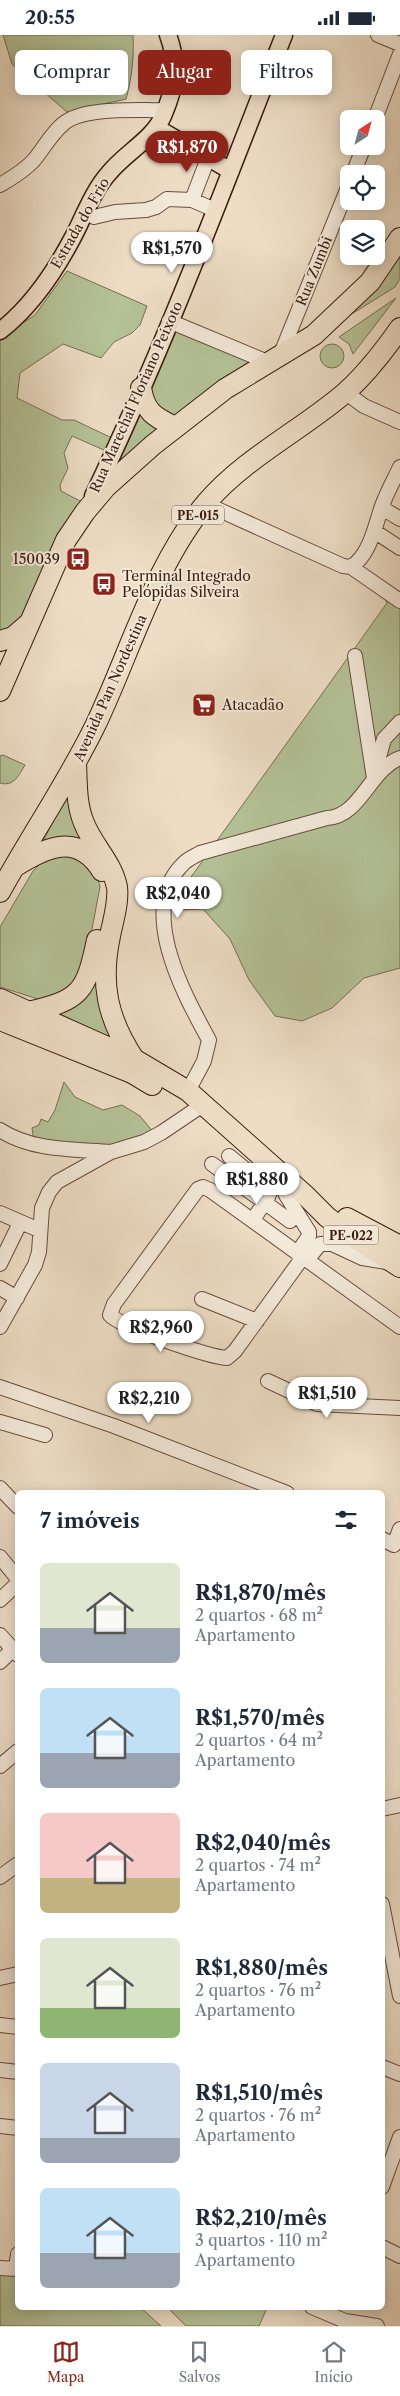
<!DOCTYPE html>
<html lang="pt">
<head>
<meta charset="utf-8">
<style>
  :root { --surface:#fff; --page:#f6f6f7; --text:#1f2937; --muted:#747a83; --line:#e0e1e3; --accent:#8f2418 }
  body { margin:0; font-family:"Libre Caslon Text",serif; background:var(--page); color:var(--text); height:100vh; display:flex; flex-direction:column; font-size:19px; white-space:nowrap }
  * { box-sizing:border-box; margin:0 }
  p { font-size:16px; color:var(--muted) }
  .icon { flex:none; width:28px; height:28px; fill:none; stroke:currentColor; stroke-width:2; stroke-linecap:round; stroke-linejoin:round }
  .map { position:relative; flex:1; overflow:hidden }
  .sheet { position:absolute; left:15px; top:1455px; width:370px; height:820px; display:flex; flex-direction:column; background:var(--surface); border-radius:8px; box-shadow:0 2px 12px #0003 }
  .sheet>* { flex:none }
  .top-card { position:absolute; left:15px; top:15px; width:370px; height:45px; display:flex; gap:10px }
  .needle { width:32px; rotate:36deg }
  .fabs { position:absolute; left:340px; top:75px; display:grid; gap:10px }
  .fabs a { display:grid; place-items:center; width:45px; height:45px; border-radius:8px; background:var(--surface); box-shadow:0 2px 12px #0003; font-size:25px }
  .price { position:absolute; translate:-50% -42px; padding:0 11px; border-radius:18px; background:#fff; color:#222; font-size:16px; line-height:32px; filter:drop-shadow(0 1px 2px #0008) }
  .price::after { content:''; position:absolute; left:50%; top:30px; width:15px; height:11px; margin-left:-8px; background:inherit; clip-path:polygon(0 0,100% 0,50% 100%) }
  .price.on { background:var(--accent); color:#fff }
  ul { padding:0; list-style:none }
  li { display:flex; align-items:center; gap:15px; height:125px; padding:0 25px }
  li span { display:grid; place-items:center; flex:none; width:140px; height:100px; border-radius:8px; color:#555 }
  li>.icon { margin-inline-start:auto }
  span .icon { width:60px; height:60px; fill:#fffc; stroke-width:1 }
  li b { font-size:21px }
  h2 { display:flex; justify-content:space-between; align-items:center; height:60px; padding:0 25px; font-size:21px }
  .tag { padding:0 18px; border-radius:8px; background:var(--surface); box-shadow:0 2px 12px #0003; font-size:18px; line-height:45px }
  .tag.on { background:var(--accent); color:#fff }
  .status { display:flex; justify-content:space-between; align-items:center; height:35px; padding:0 25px; background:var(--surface); direction:ltr }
  .status svg { height:14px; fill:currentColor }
  .dock { display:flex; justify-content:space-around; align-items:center; height:70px; border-top:1px solid var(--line); background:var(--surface); font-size:14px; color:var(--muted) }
  .dock a { display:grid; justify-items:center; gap:2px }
  .dock .on { color:var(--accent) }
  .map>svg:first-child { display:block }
  .green { fill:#b4c297; stroke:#786f52 }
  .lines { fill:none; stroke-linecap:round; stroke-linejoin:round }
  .minor-casing { stroke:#684c3c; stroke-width:16 }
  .major-casing { stroke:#3b1c0e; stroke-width:19 }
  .highway-casing { stroke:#3b1c0e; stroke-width:22 }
  .minor { stroke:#f3e9d9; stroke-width:14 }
  .major { stroke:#edddc5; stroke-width:16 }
  .highway { stroke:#edddc5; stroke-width:20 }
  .labels { text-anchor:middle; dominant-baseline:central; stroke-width:4; stroke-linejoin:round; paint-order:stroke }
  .shield { fill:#f3e9d9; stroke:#725a4b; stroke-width:1 }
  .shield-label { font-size:12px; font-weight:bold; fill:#3b1c0e }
  .street-label { font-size:14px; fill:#3b1c0e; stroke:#f3e9d9 }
  .poi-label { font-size:14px; fill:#3b1c0e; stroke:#f3e9d9; text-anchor:start }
</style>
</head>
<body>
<div class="status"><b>20:55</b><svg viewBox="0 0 49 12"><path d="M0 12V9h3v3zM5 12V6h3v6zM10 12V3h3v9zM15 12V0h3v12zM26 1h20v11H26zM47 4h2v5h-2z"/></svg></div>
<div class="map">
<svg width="400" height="2291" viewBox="0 0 400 2291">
  <rect width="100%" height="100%" fill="#edddc5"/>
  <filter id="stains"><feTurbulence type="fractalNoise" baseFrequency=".004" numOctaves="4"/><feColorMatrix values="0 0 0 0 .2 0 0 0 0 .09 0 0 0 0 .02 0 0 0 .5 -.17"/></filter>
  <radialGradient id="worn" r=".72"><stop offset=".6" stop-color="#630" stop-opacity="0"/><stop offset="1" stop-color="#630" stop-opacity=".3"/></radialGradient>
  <!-- green -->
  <path class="green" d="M3,0H133C134,22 132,43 126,64L67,77L12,29Z
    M400,210V244L395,252L334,290Z
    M67,236L147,271L140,290L132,298L114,307L101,323L63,309L20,338L17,363L62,385H74L112,403L106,416L72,401L64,418L68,433L60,450L61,456L82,467L17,592L0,600V306L7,298L35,280Z
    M396,263L353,319L349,309L339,302Z
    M173,291L256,325L112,438Z
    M320 321a12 12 0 1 1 24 0a12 12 0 1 1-24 0Z
    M375,546L400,559V933L364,943L332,973L302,986L275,981L249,945L230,904L203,874L178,875L181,856L387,568Z
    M3,720L25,730C19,740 14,752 0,748V721Z
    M74,747L71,771L82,794L107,831L114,854L102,933L103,963L117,1007L58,978C65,973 76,969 81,963C93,949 110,875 108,856C107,845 105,833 97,824C84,809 62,808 43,806Z
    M78,820L97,840L100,852L86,925L72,956L41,965L0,952V892L33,836L46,823Z
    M64,1047L75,1062L103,1075L122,1070L140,1081L154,1098L110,1114L34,1107L32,1093L39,1090L41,1084L48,1087L55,1075Z
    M0,2238L17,2239L18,2272L141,2273L161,2291H0Z
    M168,2273H267L259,2291H186Z"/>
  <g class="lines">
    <!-- minor casing -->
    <g class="minor-casing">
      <path id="minor" d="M378,0L400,9
        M375,84L400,19
        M353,139L364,111
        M0,150C12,143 25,135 34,125C44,113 51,99 63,89C83,71 140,76 166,75
        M192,165L208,123
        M94,182L115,177L146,175L156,172L167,164L192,165L215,175
        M169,286L270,328
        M280,321L349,150
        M345,357L364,371L400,387
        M206,469L343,531L351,532C370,520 375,491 382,471C387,457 394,445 400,432
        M382,473L400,484
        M374,496L400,513
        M351,532L400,566
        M355,621L374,743
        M375,736L384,704L400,687
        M188,1056L204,1026L209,1005C184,959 136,874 184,828C188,824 195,821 200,818L327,783C360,782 370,734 400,723
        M0,1095C32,1116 74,1114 111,1117
        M229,1121L267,1152L270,1157L268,1162L253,1185
        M212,1129L290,1186
        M279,1138L286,1160L309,1197V1201L298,1217L300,1225
        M0,1178L39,1195
        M387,1227L362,1223L332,1209H320L308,1224L300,1226L235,1316L227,1323C210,1322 120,1292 110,1280L114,1269L198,1154L203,1152L210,1155L400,1292
        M0,1229L20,1188
        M0,1253L17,1263
        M202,1264L257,1286
        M0,1292L35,1230L39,1217L42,1173L49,1157L57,1147L111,1117L144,1107L161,1098L204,1069
        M268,1346L317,1369L400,1373
        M0,1352L114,1391L287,1458
        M317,1369L331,1353L359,1371
        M0,1387L45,1400
        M0,1453L18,1472
        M382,1504L394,1510L400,1494
        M0,1522L18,1544
        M0,1565L18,1548
        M0,1600L18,1620
        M0,1627L12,1615
        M0,1731L18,1716
        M382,1774L400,1770
        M0,1842L18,1829
        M382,1869L400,1961
        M0,1943L18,1939
        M0,1990L18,1992
        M382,2032L400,2039
        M0,2035L18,2037
        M0,2091L18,2093
        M382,2152L400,2102
        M382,2212L400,2221
        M0,2233L18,2234
        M16,2234L18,2219
        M312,2272L345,2286L377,2291"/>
    </g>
    <!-- major casing -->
    <g class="major-casing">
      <path id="major" d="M157,93L231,136
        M0,296C31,272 54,238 72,204C84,182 92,157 109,138C125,118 153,104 163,81C176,51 179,30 168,0
        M93,461C165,311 223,155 284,0"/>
    </g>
    <!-- highway casing -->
    <g class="highway-casing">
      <path id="highway" d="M141,353C145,377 154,382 175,392
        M0,606L13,602L28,589
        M0,656L66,505L85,477L106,452L153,410L225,354L314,300L370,247L400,203
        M76,728C77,748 76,769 84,788C93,811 112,827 117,852C119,867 113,886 110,901C100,948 107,983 134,1024
        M16,831C46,812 78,797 102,836
        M0,857C31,800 68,747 96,689C130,618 155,528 207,467C246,422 302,395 346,357C367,338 384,316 400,293
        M0,964L134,1024L188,1056L306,1161L327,1182L356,1204L400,1232
        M28,977C81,965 86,957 97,905
        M0,985L132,1038L152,1050
        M347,1183L400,1211"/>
    </g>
    <!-- minor -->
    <use href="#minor" class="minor"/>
    <!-- major -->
    <use href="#major" class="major"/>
    <!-- highway -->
    <use href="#highway" class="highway"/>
  </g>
  <!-- icons -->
  <defs>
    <g id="bus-square" transform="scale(1.25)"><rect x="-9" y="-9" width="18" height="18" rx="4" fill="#8f2418" stroke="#f3e9d9"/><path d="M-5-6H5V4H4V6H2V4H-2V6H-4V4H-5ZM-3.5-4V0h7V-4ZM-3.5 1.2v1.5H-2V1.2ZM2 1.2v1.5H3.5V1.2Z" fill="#fff"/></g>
    <g id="supermarket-square" transform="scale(1.25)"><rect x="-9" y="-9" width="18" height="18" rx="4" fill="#8f2418" stroke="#f3e9d9"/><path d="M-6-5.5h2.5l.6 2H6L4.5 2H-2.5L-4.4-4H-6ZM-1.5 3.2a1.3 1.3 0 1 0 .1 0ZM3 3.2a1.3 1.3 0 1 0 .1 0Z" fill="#fff"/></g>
  </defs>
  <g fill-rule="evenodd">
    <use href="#bus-square" x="78" y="524"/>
    <use href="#bus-square" x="104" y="549"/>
    <use href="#supermarket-square" x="204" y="670"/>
  </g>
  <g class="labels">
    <!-- shield labels -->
    <g class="shield">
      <rect x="172" y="470.5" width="52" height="19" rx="4"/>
      <rect x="323.5" y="1190.5" width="55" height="19" rx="4"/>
    </g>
    <g class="shield-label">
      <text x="198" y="480">PE-015</text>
      <text x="351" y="1200">PE-022</text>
    </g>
    <!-- street labels -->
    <g class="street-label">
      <text transform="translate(80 188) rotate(-60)">Estrada do Frio</text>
      <text transform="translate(314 236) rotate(-68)">Rua Zumbi</text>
      <text transform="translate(136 362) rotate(-66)">Rua Marechal Floriano Peixoto</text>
      <text transform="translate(110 653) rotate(-66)">Avenida Pan Nordestina</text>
    </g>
    <!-- poi labels -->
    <g class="poi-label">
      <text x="60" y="524" text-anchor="end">150039</text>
      <text x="122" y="541">Terminal Integrado<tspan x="122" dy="16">Pelópidas Silveira</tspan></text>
      <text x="222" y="670">Atacadão</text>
    </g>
  </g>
  <rect width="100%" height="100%" filter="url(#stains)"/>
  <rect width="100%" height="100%" fill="url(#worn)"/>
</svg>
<div class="fabs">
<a><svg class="needle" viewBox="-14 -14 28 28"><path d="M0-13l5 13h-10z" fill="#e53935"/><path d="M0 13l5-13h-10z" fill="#747a83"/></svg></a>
<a><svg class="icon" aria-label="locate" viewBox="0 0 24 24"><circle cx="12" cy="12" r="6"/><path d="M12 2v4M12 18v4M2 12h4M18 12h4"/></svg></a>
<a><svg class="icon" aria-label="layers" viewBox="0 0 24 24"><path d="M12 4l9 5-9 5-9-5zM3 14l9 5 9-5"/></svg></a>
</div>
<b class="price on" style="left:187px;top:138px">R$1,870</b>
<b class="price" style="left:172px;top:239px">R$1,570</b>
<b class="price" style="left:178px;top:884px">R$2,040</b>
<b class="price" style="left:257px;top:1170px">R$1,880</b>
<b class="price" style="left:161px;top:1318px">R$2,960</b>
<b class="price" style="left:327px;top:1384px">R$1,510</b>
<b class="price" style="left:149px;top:1389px">R$2,210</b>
<div class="top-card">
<a class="tag">Comprar</a>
<a class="tag on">Alugar</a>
<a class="tag">Filtros</a>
</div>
<section class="sheet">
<h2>7 imóveis<svg class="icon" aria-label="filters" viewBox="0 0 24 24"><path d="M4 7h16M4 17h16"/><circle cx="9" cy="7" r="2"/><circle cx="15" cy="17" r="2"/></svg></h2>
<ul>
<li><span style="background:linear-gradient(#dfe7d0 65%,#9aa5b1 0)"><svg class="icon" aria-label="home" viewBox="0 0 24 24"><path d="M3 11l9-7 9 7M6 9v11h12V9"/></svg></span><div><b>R$1,870/mês</b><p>2 quartos · 68 m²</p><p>Apartamento</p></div></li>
<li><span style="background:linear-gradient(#bfe0f5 65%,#9aa5b1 0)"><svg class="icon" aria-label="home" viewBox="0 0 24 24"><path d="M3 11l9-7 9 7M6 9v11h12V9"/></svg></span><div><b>R$1,570/mês</b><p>2 quartos · 64 m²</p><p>Apartamento</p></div></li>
<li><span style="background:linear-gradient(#f6c9c9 65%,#c2b280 0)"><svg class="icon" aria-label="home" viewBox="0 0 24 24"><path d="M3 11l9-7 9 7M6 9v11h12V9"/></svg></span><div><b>R$2,040/mês</b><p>2 quartos · 74 m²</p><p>Apartamento</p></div></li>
<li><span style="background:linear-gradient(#dfe7d0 70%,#8fb573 0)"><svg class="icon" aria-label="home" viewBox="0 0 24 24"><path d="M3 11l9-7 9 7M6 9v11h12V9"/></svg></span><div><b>R$1,880/mês</b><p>2 quartos · 76 m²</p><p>Apartamento</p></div></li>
<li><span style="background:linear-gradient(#c9d6e8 75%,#9aa5b1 0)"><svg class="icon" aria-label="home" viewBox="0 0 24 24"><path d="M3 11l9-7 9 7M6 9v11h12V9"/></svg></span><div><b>R$1,510/mês</b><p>2 quartos · 76 m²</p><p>Apartamento</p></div></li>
<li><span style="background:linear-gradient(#bfe0f5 65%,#9aa5b1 0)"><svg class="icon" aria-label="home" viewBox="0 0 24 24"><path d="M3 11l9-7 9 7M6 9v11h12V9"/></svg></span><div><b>R$2,210/mês</b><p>3 quartos · 110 m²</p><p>Apartamento</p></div></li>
</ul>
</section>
</div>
<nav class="dock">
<a class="on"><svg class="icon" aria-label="map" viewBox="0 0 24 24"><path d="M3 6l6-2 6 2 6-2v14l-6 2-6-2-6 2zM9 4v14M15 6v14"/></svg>Mapa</a>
<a><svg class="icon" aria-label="saved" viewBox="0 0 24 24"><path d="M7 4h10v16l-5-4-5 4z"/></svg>Salvos</a>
<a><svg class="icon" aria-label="home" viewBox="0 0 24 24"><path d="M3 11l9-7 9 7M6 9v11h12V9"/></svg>Início</a>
</nav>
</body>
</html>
